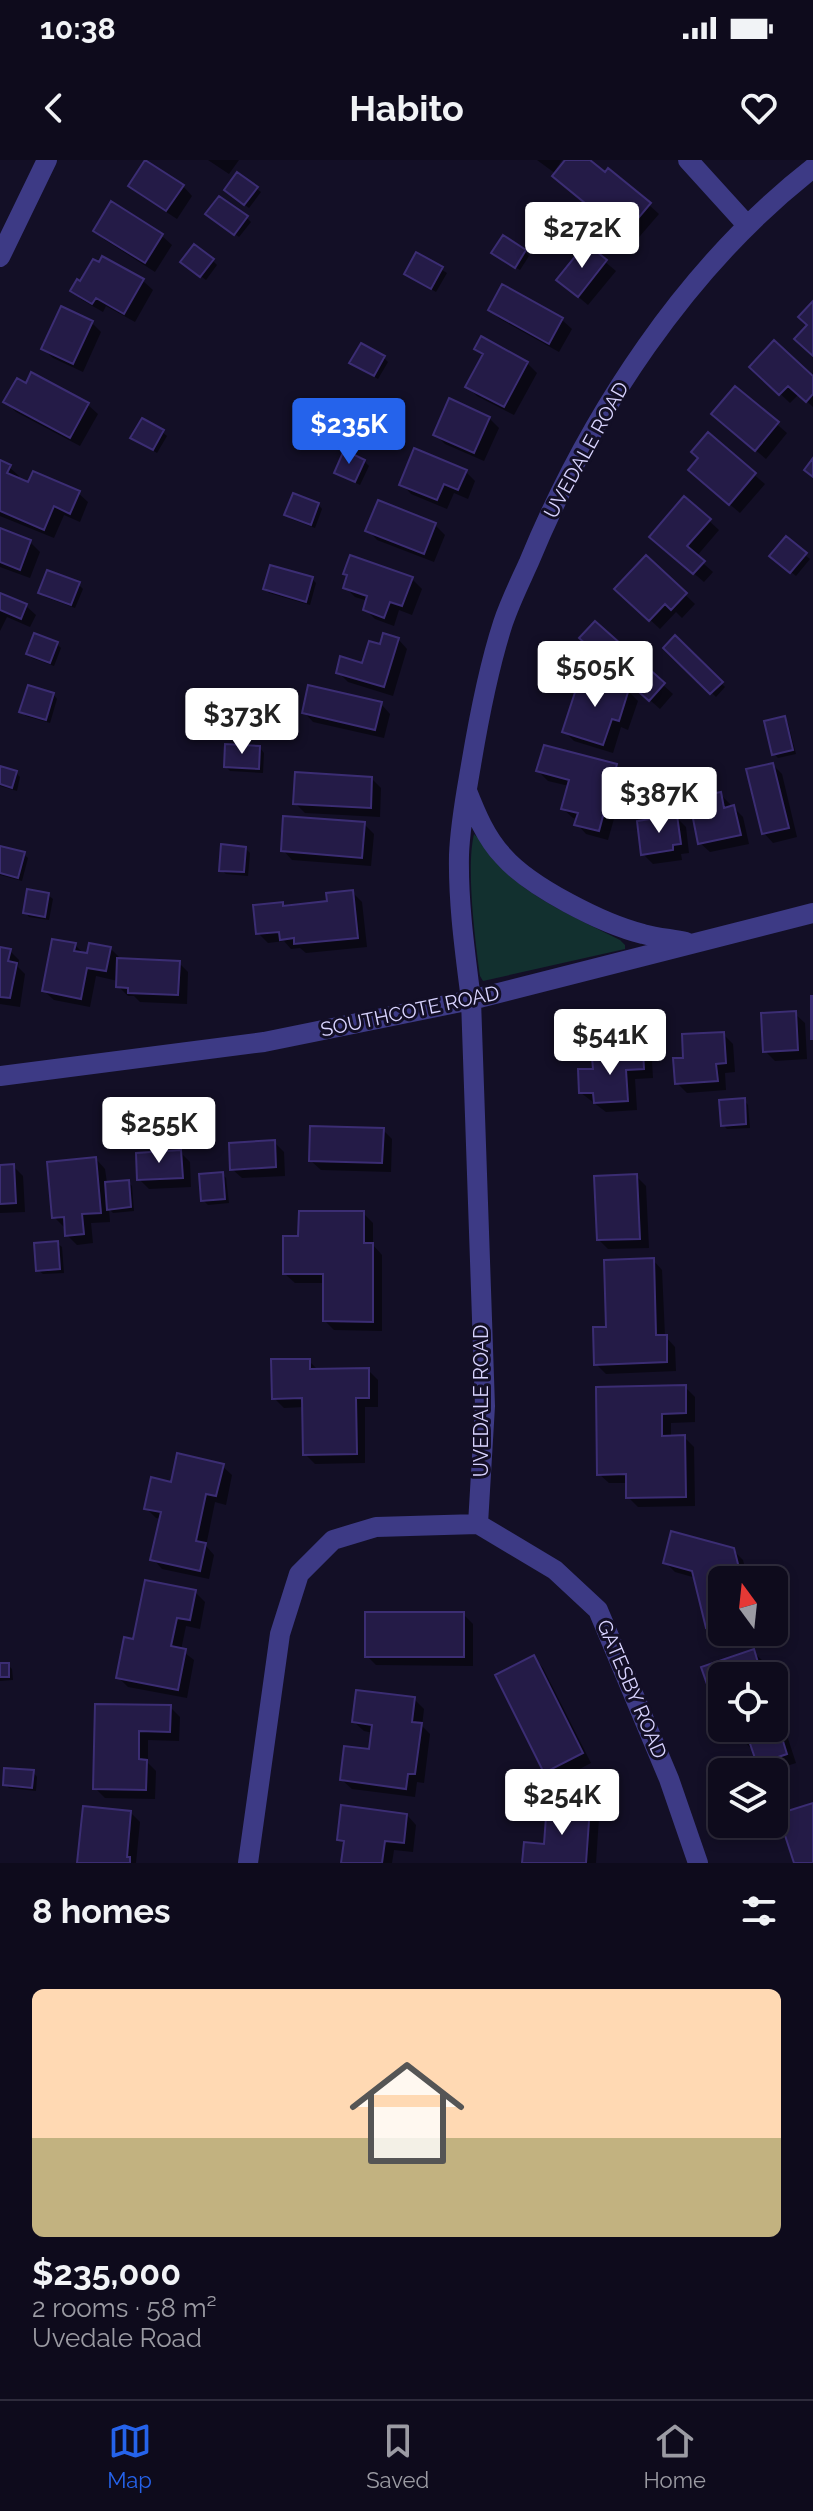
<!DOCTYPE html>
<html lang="en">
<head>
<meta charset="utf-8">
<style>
  :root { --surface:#0e0b1c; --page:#171425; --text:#f1f3f6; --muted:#9b9ba3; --line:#2e2b3b; --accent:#2563eb }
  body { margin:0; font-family:Raleway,sans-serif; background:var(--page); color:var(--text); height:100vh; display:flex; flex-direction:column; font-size:30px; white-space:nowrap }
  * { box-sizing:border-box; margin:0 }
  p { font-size:26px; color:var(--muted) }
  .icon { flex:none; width:44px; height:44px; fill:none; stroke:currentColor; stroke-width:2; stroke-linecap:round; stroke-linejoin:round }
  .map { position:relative; height:1703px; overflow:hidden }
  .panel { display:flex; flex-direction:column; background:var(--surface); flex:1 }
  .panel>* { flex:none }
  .needle { width:52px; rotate:345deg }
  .controls { position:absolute; left:708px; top:1406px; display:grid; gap:16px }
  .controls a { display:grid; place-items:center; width:80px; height:80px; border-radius:12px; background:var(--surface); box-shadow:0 4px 12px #0003,0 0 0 2px var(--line); font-size:40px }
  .price { position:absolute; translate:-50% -68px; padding:0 18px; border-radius:8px; background:#fff; color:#222; font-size:26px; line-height:52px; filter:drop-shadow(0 2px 4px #0008) }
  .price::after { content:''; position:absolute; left:50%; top:48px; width:24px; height:18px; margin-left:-12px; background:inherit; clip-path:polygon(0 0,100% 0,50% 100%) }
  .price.selected { background:var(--accent); color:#fff }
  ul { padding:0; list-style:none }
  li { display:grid; align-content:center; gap:16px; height:424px; padding:0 32px }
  li span { display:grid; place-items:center; height:248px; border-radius:12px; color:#555 }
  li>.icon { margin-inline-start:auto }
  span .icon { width:144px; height:144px; fill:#fffc; stroke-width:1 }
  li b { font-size:34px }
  h2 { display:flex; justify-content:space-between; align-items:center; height:96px; padding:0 32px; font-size:34px }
  .status { display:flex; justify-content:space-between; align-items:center; height:56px; padding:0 40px; background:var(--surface); direction:ltr }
  .status svg { height:22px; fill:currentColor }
  header { display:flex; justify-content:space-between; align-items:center; height:104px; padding:0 32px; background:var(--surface); font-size:36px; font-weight:700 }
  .menu { display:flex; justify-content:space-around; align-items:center; height:112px; border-top:2px solid var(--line); background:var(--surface); font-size:22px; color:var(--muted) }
  .menu a { display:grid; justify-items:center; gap:4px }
  .menu .selected { color:var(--accent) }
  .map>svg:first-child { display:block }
  .green { fill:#12302f }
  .shadow { fill:#0007 }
  .building { fill:#241b47; stroke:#3b2d73; stroke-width:2 }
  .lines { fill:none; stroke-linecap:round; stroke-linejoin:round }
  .minor { stroke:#3d3a85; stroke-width:20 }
  .labels { text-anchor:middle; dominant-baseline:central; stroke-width:6; stroke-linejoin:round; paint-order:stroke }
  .street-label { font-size:20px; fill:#d9d4ff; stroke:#130f26 }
</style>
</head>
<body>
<div class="status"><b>10:38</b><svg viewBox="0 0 49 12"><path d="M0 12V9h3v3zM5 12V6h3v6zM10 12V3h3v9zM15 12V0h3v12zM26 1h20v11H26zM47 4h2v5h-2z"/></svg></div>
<header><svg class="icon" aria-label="back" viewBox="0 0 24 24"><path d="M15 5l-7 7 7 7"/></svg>Habito<svg class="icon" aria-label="heart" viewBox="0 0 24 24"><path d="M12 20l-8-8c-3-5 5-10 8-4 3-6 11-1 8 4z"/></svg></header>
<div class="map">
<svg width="813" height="1703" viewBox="0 0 813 1703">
  <rect width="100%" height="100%" fill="#130f26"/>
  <!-- green -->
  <path class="green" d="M474,674C488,687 496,704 511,717C542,744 583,761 620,780L625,785V789L483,821L480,816C475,780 466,707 474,674Z"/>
  <!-- shadow -->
  <path class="shadow" d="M208,0H239L229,14Z
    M537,0H562L554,12L556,14L568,0H587L649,45L659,54L634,83L564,25L556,14Z
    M130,25L183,26L192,36L177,59L140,35Z
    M256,28L261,32L249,48L231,34Z
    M112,44L162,76L172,85L155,112L105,80L95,71Z
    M246,57L251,62L239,77L212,58Z
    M586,86L616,111L588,145L569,129Z
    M524,91L529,96L520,110L498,97Z
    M417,95L447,113L436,132L406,114Z
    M213,101L217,105L206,120L187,106Z
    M143,121L153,130L135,162L106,146L103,152L82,140L72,131Z
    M490,150L562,160L572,169L559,192L500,159Z
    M92,163L101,172L83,212L53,198L43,189Z
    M476,189L527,203L537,213L514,255L477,236L467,226L484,196Z
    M384,198L388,202L378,219L356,206Z
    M752,207L813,218V247L799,234L790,243Z
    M735,228L787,273L766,299L723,263Z
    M6,242L88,245L98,254L80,286L16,252Z
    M489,258L499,268L484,301L445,284L435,274Z
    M162,272L167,276L157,293L133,278Z
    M708,275L765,324L740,353L700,319V298Z
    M364,301L369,306L360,325L336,313Z
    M0,303L9,307L19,316L18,320L29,324L78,333L88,342L80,362L64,355L54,378L0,356Z
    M466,312L475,321L468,339L454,333L447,349L411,334L402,324Z
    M685,339L719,370L696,397L713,412L704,422L662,386Z
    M379,343L435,365L445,375L434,402L377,380L368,370Z
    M318,344L322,349L315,368L291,359L287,355Z
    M0,370L30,382L40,392L30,418L0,407Z
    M805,395L810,399L796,416L776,400Z
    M646,398L695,444L682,458L676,452L660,469L617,429Z
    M345,413L412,419L422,429L412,455L399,450L394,466L375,459L365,449L368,441L355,437L345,427L349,417Z
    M312,419L316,423L310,445L269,433L265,429Z
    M78,424L83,429L75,448L45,437L41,433Z
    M0,435L26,446L36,455L30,467L7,457L0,471Z
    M675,478L725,527L716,537L666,488Z
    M398,479L407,489L393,536L348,522L338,512L363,505Z
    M56,483L61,488L54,506L32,498L28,494Z
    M591,488L663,525L673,534L660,549Z
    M628,531L638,541L628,570L621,567L613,593L574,581L564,571Z
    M53,534L57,539L50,563L26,556L22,552Z
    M381,544L390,554L384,578L313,562L304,552Z
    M266,546L270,550L266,569L234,563L230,558Z
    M784,559L788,563L796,594L778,598L774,594Z
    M260,588L264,593L263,613L230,611L226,607Z
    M773,605L782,614L797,677L773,683L764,673Z
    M616,606L626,616L608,680L586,674L577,664L578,659L573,658L563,649L569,626L548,621L538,611Z
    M0,608L16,613L20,617L17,631L0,626Z
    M372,619L381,628L380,657L305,653L295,643Z
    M720,634L730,644L731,648H734L743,657L749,684L710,692L700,683Z
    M676,657L686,667L689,693L681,694L682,700L653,704L643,694Z
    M364,664L374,674L371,706L292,700L283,690Z
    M0,688L23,694L28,698L22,721L0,715Z
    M245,688L250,693L248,716L226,714L221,710Z
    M352,732L362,742L367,787L306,793L300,788L291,789L284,781L268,783L258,773L282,744L286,747L329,743Z
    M48,735L53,739L49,760L29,757L25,752Z
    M75,785L85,795L110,788L120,798L179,803L188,812L187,844L140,842L134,836H128L118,826V821L96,816L90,847L54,840L44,831Z
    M0,789L10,791L19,800L18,807L25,814L20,847L0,844Z
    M795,854L805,863L807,899L775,901L765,891Z
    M723,874L733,884L735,912L725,913L726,930L687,933L677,923Z
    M642,891L652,901L653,918L635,919L637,950L606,952L581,933L595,910L630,898Z
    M744,940L748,945L750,968L727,969L723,965Z
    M383,970L392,979L391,1012L321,1010L311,1001Z
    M274,982L284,992L285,1016L242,1018L232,1009Z
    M180,992L190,1002L191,1027L149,1029L139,1019Z
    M96,999L105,1009L107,1023L128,1022L132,1026L134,1051L113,1053L109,1049L110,1062L91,1063L93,1083L77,1085L67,1075V1066L64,1067L54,1057Z
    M13,1006L23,1016L25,1052L0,1053V1014Z
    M222,1014L226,1018L229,1043L208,1045L203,1040Z
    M636,1016L646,1026L649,1088L608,1089L599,1080Z
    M363,1053L373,1063V1085L382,1095V1171L334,1170L325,1161V1123H295L285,1114L300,1078Z
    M57,1083L62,1087L64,1113L43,1114L38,1110Z
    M653,1100L662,1110L665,1176L675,1187L676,1211L606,1214L596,1204L608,1168Z
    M309,1201L319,1211L368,1210L378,1220V1247H365V1303L315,1304L305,1294L304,1247L284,1248L274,1238Z
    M685,1227L695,1237V1262L671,1263V1278L684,1277L694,1287L695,1346L638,1347L628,1337V1323H609L599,1314Z
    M222,1306L232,1315L226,1345L215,1342L206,1386L214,1395L209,1419L162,1409L153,1399L161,1359L156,1358L146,1348L173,1324Z
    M733,1390L743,1400L748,1420H722V1472H738L718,1477L708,1467L696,1418L675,1412L665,1402Z
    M195,1432L205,1442L200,1469L186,1466L181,1490L194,1500L187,1538L128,1527L119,1518L135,1481Z
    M463,1454L473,1464V1506L376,1505L367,1496Z
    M753,1492L763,1501L767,1516H722V1550L716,1543L704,1508Z
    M534,1498L543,1508L591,1603L555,1622L545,1612Z
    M0,1505H8L12,1509L13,1520L0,1521Z
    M774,1536L796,1603L768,1612L759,1603L754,1588L752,1589L742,1580L738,1568H774Z
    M414,1539L424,1549L422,1566L430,1574L424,1623L417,1622L415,1637L352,1629L342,1620L371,1591L373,1573L364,1571L354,1562Z
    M97,1546L170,1547L180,1557L179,1581L148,1580V1603L156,1611L155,1639L105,1638L95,1628Z
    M33,1612L37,1617L36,1631L9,1628L5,1624Z
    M589,1649L599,1658L596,1703H524Z
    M131,1653L140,1662L136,1703H79Z
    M407,1655L416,1665L413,1692L394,1690L392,1703H343L346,1686L339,1679Z"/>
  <!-- building -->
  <path class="building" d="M145,0L184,25L166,51L128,26Z
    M565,0H590L605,12L608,8L651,43L624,75L552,16Z
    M237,12L258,27L244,45L224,30Z
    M219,36L248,56L234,75L205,54Z
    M111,41L163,74L145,103L93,71Z
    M503,75L526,90L515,108L491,93Z
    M586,83L607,100L578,137L556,120Z
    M194,84L214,99L200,117L180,102Z
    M416,92L443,107L431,129L404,114Z
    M102,96L144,119L124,154L96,138L92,144L70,131L77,119L80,121L93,99L99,102Z
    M502,124L563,158L549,184L488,150Z
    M813,141V196L794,179L807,165L798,157Z
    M61,146L93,161L73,204L41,189Z
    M481,176L528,202L504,247L465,227L483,194L474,189Z
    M774,180L813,216V234L806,242L788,226L779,235L749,207Z
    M361,183L385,196L374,216L349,203Z
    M31,212L89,243L70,278L3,242L17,218L26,223Z
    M735,226L779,262L755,291L711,254Z
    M449,238L490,257L474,293L433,275Z
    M142,258L164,270L153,290L130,278Z
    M708,272L756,313L729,345L688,310L698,298L691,292Z
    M414,288L467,310L458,330L444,324L437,340L399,325Z
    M344,290L365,300L355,322L334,313Z
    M813,298V317L804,310Z
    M0,300L11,305L7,313L28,322L33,311L80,331L70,354L54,346L44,370L0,351Z
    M293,333L319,343L311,365L284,355Z
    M684,336L711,359L687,386L705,401L693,414L649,377Z
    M378,340L436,363L424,394L365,371Z
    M0,368L31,380L20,410L0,402Z
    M786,376L807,393L790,413L769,396Z
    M350,395L413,417L402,446L390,442L384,458L363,450L367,436L343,428L347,415L343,414Z
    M646,395L687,433L671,450L665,444L649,461L614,429Z
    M270,405L313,417L306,442L263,429Z
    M47,410L80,422L71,445L38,433Z
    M0,433L27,444L21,459L0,450Z
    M595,461L665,523L649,541L579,478Z
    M34,473L58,482L50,503L26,494Z
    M383,473L399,478L384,527L336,513L340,496L362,503L369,481L380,484Z
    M675,475L723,522L710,534L663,488Z
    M581,514L629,529L619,561L612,559L603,585L562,572Z
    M28,525L54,533L46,560L19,552Z
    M308,525L382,542L375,570L302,553Z
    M233,536L267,544L262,566L228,559Z
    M785,556L793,590L772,595L764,561Z
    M225,584L260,586L259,609L224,607Z
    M544,585L617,604L599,671L574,665L578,653L561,649L569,620L536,611Z
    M773,603L789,668L762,674L746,609Z
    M0,606L17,611L12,628L0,624Z
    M295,612L372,617L371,648L293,644Z
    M721,632L724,648L734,645L741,675L698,684L689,638Z
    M677,655L681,684L673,685V690L641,695L637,661Z
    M283,656L365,662L362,698L281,691Z
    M221,684L246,687L244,712L219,711Z
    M0,686L25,692L18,718L0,713Z
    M27,729L49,733L45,757L23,753Z
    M353,730L358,778L294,784V778L280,780L279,772L256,774L253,745L283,742V746L327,741L326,733Z
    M52,779L76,783L74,791L87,793L89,783L111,787L106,811L87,808L81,839L42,831Z
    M0,787L11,789L8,801L17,803L10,838L0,837Z
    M117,798L180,801L178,835L128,833V828L116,827Z
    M811,836H813V879H811Z
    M796,851L798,890L763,892L761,853Z
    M724,872L726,903L716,904L718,921L675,924L673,898H683L682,874Z
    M643,889L644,909L626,910L628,941L594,943L593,933H579L578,909H593L592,898L628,896L627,890Z
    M745,938L746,964L721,966L719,940Z
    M310,966L384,968L382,1003L309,1001Z
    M275,980L276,1007L230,1010L229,983Z
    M181,990L183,1018L137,1020L136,993Z
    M96,997L101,1053L82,1054L84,1074L65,1076L64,1057L52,1058L47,1002Z
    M14,1004L16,1043L0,1044V1005Z
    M223,1012L225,1039L201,1041L199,1014Z
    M637,1014L640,1079L597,1080L594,1016Z
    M129,1020L131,1047L107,1050L105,1022Z
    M299,1051H364V1083H373V1162L323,1161V1114H283V1076H298Z
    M58,1081L60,1109L36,1111L34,1083Z
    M654,1098L656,1175H667V1202L594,1205L593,1167H606L604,1100Z
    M271,1199H310V1209L369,1208V1238H356L357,1294L303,1295L302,1238L272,1239Z
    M686,1225V1253L662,1254V1276L685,1275L686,1337L626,1338V1314L597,1315L596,1227Z
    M177,1293L224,1304L216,1336L206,1334L196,1381L206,1383L200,1411L150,1400L161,1352L144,1349L151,1317L171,1322Z
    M671,1371L734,1388L742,1420H722V1464L706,1468L692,1411L663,1403Z
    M145,1420L196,1430L190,1460L177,1458L171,1486L186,1489L178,1530L116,1518L124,1477L133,1479Z
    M365,1452H464V1497H365Z
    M754,1489L762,1516H722V1542L714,1544L701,1507Z
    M534,1495L583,1593L544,1613L495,1515Z
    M0,1503H9V1517H0Z
    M356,1530L415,1537L412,1562L422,1563L415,1614H408L406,1629L340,1620L344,1586L369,1589L372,1565L352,1562Z
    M95,1544L171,1545L170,1572L139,1571V1599L147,1600L146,1630L93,1629Z
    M774,1552L787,1594L757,1604L748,1578L740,1581L736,1568H774Z
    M4,1608L34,1610L32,1628L3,1625Z
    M547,1643L590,1647L586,1703H522L524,1682L544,1684Z
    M813,1643V1703H794L778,1654Z
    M341,1645L407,1654L404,1683L385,1681L382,1703H341L344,1681L337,1680Z
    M83,1646L131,1651L127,1697H130V1703H77Z"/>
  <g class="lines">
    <!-- minor -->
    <path class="minor" d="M688,0L747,65
      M0,97L47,0
      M467,631C476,654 486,678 503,696C530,727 603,764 643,774C657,778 672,779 686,782
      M0,916L264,882L471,840L813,753
      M478,1364L555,1410L598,1450L669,1619L698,1703
      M248,1703L280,1474L299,1414L333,1380L376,1367L478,1364L485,1246L471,840C465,792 458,743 459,695C460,665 466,634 471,605C479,557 488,509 503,463C510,442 520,422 529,402C590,254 686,107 813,8"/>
  </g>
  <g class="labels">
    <!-- street labels -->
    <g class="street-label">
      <text transform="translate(586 290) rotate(-61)">UVEDALE ROAD</text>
      <text transform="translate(410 851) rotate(-12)">SOUTHCOTE ROAD</text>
      <text transform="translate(481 1241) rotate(-90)">UVEDALE ROAD</text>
      <text transform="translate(632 1529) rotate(67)">GATESBY ROAD</text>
    </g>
  </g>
</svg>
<div class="controls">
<a><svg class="needle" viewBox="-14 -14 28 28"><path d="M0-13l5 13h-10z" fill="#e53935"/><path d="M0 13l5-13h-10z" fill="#9b9ba3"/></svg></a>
<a><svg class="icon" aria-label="locate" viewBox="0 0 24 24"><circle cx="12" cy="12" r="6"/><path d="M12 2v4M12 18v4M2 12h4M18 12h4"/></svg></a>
<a><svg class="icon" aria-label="layers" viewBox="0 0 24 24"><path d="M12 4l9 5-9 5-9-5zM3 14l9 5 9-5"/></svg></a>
</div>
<b class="price" style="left:582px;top:110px">$272K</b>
<b class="price selected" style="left:349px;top:306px">$235K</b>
<b class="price" style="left:595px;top:549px">$505K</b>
<b class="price" style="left:242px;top:596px">$373K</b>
<b class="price" style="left:659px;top:675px">$387K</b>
<b class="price" style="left:610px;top:917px">$541K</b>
<b class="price" style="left:159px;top:1005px">$255K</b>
<b class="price" style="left:562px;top:1677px">$254K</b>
</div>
<section class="panel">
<h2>8 homes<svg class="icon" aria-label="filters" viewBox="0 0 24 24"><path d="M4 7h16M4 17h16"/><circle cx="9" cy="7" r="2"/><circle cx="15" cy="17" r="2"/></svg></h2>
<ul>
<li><span style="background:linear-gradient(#ffd9b3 60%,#c2b280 0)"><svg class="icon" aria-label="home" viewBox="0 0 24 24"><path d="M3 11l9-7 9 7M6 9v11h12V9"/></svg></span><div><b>$235,000</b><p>2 rooms · 58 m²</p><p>Uvedale Road</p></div></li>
</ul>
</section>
<nav class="menu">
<a class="selected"><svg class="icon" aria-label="map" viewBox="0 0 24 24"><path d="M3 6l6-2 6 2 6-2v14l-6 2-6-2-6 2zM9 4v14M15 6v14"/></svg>Map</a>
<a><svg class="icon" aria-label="saved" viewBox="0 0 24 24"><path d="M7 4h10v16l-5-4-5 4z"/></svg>Saved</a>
<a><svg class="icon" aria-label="home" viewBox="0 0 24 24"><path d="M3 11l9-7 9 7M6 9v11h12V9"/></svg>Home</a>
</nav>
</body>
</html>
